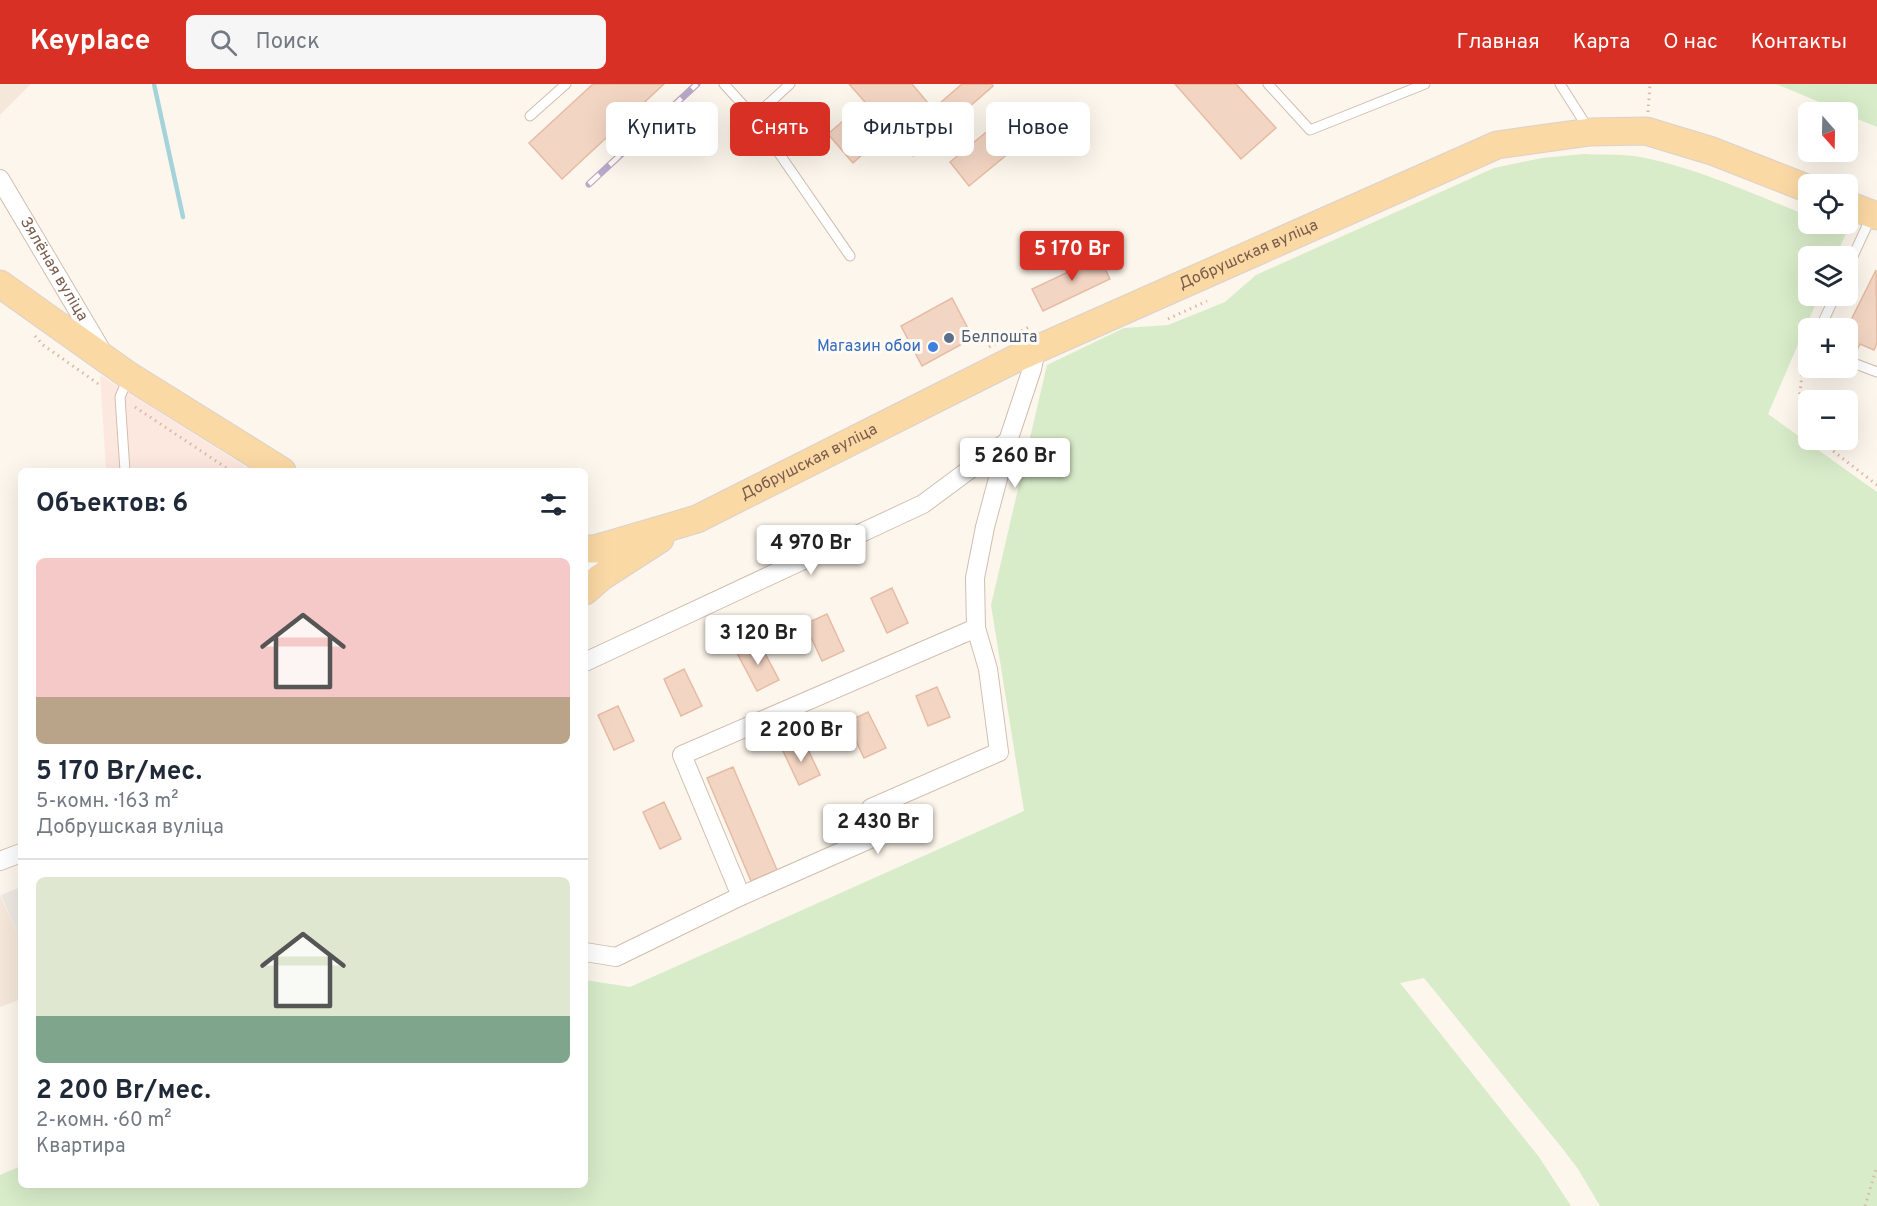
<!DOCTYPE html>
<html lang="ru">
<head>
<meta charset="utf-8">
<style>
  :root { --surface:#fff; --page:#f6f6f7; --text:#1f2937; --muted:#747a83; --line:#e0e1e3; --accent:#d93025 }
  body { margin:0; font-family:Overpass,sans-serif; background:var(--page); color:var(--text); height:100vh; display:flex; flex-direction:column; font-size:22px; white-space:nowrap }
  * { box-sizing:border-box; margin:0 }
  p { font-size:20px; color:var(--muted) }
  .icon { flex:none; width:33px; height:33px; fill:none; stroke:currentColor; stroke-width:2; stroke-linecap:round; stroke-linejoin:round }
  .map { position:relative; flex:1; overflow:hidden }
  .panel { position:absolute; left:18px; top:384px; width:570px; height:720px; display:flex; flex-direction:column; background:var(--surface); border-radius:9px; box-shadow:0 6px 24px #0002 }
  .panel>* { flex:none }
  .top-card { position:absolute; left:606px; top:18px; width:570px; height:54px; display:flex; gap:12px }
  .needle { width:39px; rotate:160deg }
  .tools { position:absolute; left:1798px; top:18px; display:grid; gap:12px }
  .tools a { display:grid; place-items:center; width:60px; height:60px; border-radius:9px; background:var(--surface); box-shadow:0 6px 24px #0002; font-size:30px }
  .price { position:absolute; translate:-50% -51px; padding:0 14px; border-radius:6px; background:#fff; color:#222; font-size:20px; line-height:39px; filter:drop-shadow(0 2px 3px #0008) }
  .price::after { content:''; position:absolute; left:50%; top:36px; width:18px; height:14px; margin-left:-9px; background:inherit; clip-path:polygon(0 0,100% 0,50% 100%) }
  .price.selected { background:var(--accent); color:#fff }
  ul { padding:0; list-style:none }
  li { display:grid; align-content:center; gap:12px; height:318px; padding:0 18px }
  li+li { border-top:2px solid var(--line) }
  li span { display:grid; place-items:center; height:186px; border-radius:9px; color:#555 }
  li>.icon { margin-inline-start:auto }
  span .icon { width:108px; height:108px; fill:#fffc; stroke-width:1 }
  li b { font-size:26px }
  h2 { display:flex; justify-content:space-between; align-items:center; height:72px; padding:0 18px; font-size:26px }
  .chip { padding:0 21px; border-radius:9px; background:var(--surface); box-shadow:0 6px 24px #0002; font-size:21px; line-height:54px }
  .chip.selected { background:var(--accent); color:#fff }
  header { display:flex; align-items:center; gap:36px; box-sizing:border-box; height:84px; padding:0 30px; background:var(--accent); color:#fff }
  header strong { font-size:28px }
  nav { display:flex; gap:33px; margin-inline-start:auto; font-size:21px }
  .search { width:420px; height:54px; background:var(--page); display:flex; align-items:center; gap:15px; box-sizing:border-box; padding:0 21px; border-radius:9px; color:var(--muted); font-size:22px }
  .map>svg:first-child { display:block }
  .residential { fill:#f5e8da }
  .commercial { fill:#fde8e0 }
  .industrial { fill:#efe9e4 }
  .green { fill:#d8ecc9 }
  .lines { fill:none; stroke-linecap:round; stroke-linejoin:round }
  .stream { stroke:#a5d3da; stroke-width:4.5 }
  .building { fill:#f3d5c3; stroke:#e6bba3; stroke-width:1.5 }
  .service-casing { stroke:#d1beb0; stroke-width:11 }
  .minor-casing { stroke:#d1beb0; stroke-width:20 }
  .primary-casing { stroke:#dad1cd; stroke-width:29 }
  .path { stroke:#d9b8a5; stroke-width:3; stroke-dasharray:1.5 4.5; stroke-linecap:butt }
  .service { stroke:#fff; stroke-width:9 }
  .minor { stroke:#fff; stroke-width:18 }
  .primary { stroke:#fbd9a5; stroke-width:27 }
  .rail-casing { stroke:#b9a8c9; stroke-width:7 }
  .rail { stroke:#fffaf3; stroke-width:4.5; stroke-dasharray:14; stroke-linecap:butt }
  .service-dot { fill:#5c6f8a; stroke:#fffaf3; stroke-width:2 }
  .shop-dot { fill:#3f7fe0; stroke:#fffaf3; stroke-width:2 }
  .labels { text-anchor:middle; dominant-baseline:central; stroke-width:6; stroke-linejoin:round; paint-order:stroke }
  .street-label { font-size:16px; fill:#7a5c4d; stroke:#fffaf3 }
  .service-label { font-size:16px; fill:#4e5e75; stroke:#fffaf3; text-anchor:start }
  .shop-label { font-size:16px; fill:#366cbe; stroke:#fffaf3; text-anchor:end }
</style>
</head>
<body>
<header>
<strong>Keyplace</strong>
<div class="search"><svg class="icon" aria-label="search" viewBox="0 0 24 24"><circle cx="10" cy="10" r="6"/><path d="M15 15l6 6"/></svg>Поиск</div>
<nav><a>Главная</a><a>Карта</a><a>О нас</a><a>Контакты</a></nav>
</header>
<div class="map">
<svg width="1877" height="1122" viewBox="0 0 1877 1122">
  <rect width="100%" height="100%" fill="#fdf6ec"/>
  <!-- residential -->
  <path class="residential" d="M0,0H31L0,31Z
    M0,811L21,859V915L0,923Z"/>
  <!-- commercial -->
  <path class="commercial" d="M100,291L253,387H106Z"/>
  <!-- industrial -->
  <path class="industrial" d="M21,803V859L1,811Z"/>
  <!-- green -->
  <path class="green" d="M1776,0H1877V43L1848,31V28H1843Z
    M1584,70C1600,71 1618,70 1634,72C1691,81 1755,111 1809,132V140H1829L1847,147L1836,172H1809V212H1819L1768,330L1877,408V1122H1600L1578,1085L1562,1064L1424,894L1400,899L1539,1073L1571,1122H0V1091L21,1082V1101H585V896L630,903L1024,727L991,521L1047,281L1124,244L1168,241L1225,218L1256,191L1494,84L1542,74Z"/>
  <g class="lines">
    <!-- stream -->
    <path class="stream" d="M154,0L183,133"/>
  </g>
  <!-- building -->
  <path class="building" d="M593,0H664L562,95L529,59Z
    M849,0H912L933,25L962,0H992L993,2L913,72L890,46L853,79L828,50L865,18Z
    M1175,0H1236L1276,44L1241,75Z
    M1013,26L1032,50L969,102L950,78Z
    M1096,167L1110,195L1043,227L1032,205L1083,181L1079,175Z
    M1876,186L1877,259L1874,266L1860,260L1857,266L1848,262L1847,244Z
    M952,214L973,254L922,282L901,242Z
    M892,504L908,539L887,549L871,514Z
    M827,530L844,567L822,577L805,540Z
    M759,558L779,596L757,607L737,569Z
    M684,585L702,622L681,632L664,595Z
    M937,603L950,633L928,642L916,612Z
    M618,622L634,657L614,666L598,631Z
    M868,628L886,664L864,674L847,638Z
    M804,657L820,691L799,701L783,667Z
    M733,683L777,786L751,797L707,694Z
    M664,718L681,755L660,765L643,728Z"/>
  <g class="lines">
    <!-- service casing -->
    <g class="service-casing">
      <path id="service" d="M724,0L754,33L850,172
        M1268,0L1310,46L1425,0
        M1560,0L1588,44
        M530,32L566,0
        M754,33L790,0
        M1848,183L1871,133
        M1827,244L1823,238L1835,212
        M1848,277L1877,288
        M125,387L120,313L128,294"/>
    </g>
    <!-- minor casing -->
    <g class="minor-casing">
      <g id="minor">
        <path id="s1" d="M0,95L103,269"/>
        <path d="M585,485L595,465"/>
        <path d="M585,578L923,420L1008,357"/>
        <path d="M0,777L21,769"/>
        <path d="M741,812L682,671L976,544"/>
        <path d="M585,868L616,873L741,812L879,751L871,724L999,668L988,585L976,544L975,494L985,443L1008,357L1032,285L1036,265"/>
      </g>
    </g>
    <!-- primary casing -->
    <g class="primary-casing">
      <g id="primary">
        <path d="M1848,121L1877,132"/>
        <path d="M0,200L128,291L282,387"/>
        <path id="s2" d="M585,465H595L697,435L1017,274L1497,61L1590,48L1646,47L1712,67L1809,105"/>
        <path d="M585,507L601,493L660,455"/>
      </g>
    </g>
    <!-- path -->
    <path class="path" d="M1648,28L1650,0
      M1168,235L1207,217
      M35,252L43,261L100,301
      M1809,262L1804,271L1799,318L1809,344
      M989,263L1029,243
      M135,323L231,387
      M1819,356L1877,401
      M1865,1122L1877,1082"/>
    <!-- service -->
    <use href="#service" class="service"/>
    <!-- minor -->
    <use href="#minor" class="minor"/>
    <!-- primary -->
    <use href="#primary" class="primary"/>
    <!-- rail casing -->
    <g class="rail-casing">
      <path id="rail" d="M589,100L697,0"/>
    </g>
    <!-- rail -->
    <use href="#rail" class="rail"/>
  </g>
  <!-- markers -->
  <circle class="service-dot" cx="949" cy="254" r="6"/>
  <circle class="shop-dot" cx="933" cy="263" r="6"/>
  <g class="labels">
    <!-- street labels -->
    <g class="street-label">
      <text stroke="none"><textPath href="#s2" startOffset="728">Добрушская вуліца</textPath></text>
      <text stroke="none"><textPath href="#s1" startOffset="105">Зялёная вуліца</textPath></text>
      <text stroke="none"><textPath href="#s2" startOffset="242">Добрушская вуліца</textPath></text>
    </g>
    <!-- service labels -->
    <g class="service-label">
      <text x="961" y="254">Белпошта</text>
    </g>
    <!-- shop labels -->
    <g class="shop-label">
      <text x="921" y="263">Магазин обои</text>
    </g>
  </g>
</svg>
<div class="tools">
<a><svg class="needle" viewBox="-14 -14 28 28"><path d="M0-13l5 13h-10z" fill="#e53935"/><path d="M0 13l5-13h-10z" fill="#747a83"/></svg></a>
<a><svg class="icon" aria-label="locate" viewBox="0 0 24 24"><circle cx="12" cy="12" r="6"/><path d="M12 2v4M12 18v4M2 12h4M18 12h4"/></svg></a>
<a><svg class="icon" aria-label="layers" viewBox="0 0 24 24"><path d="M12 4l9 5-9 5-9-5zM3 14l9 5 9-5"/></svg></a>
<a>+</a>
<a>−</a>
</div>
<b class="price selected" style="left:1072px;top:198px">5 170 Br</b>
<b class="price" style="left:1015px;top:405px">5 260 Br</b>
<b class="price" style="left:811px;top:492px">4 970 Br</b>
<b class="price" style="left:758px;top:582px">3 120 Br</b>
<b class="price" style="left:801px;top:679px">2 200 Br</b>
<b class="price" style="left:878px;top:771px">2 430 Br</b>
<div class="top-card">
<a class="chip">Купить</a>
<a class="chip selected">Снять</a>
<a class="chip">Фильтры</a>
<a class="chip">Новое</a>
</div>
<section class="panel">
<h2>Объектов: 6<svg class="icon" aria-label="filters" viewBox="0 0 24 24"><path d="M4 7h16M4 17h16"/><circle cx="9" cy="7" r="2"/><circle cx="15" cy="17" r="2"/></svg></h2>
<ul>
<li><span style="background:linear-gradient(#f6c9c9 75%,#b9a48a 0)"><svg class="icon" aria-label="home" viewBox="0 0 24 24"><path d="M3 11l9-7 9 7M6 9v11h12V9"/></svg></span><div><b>5 170 Br/мес.</b><p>5-комн. · 163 m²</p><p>Добрушская вуліца</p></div></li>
<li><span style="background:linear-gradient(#dfe7d0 75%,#7fa58c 0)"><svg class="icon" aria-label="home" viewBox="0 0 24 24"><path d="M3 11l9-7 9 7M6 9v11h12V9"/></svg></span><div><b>2 200 Br/мес.</b><p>2-комн. · 60 m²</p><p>Квартира</p></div></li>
</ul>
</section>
</div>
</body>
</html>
